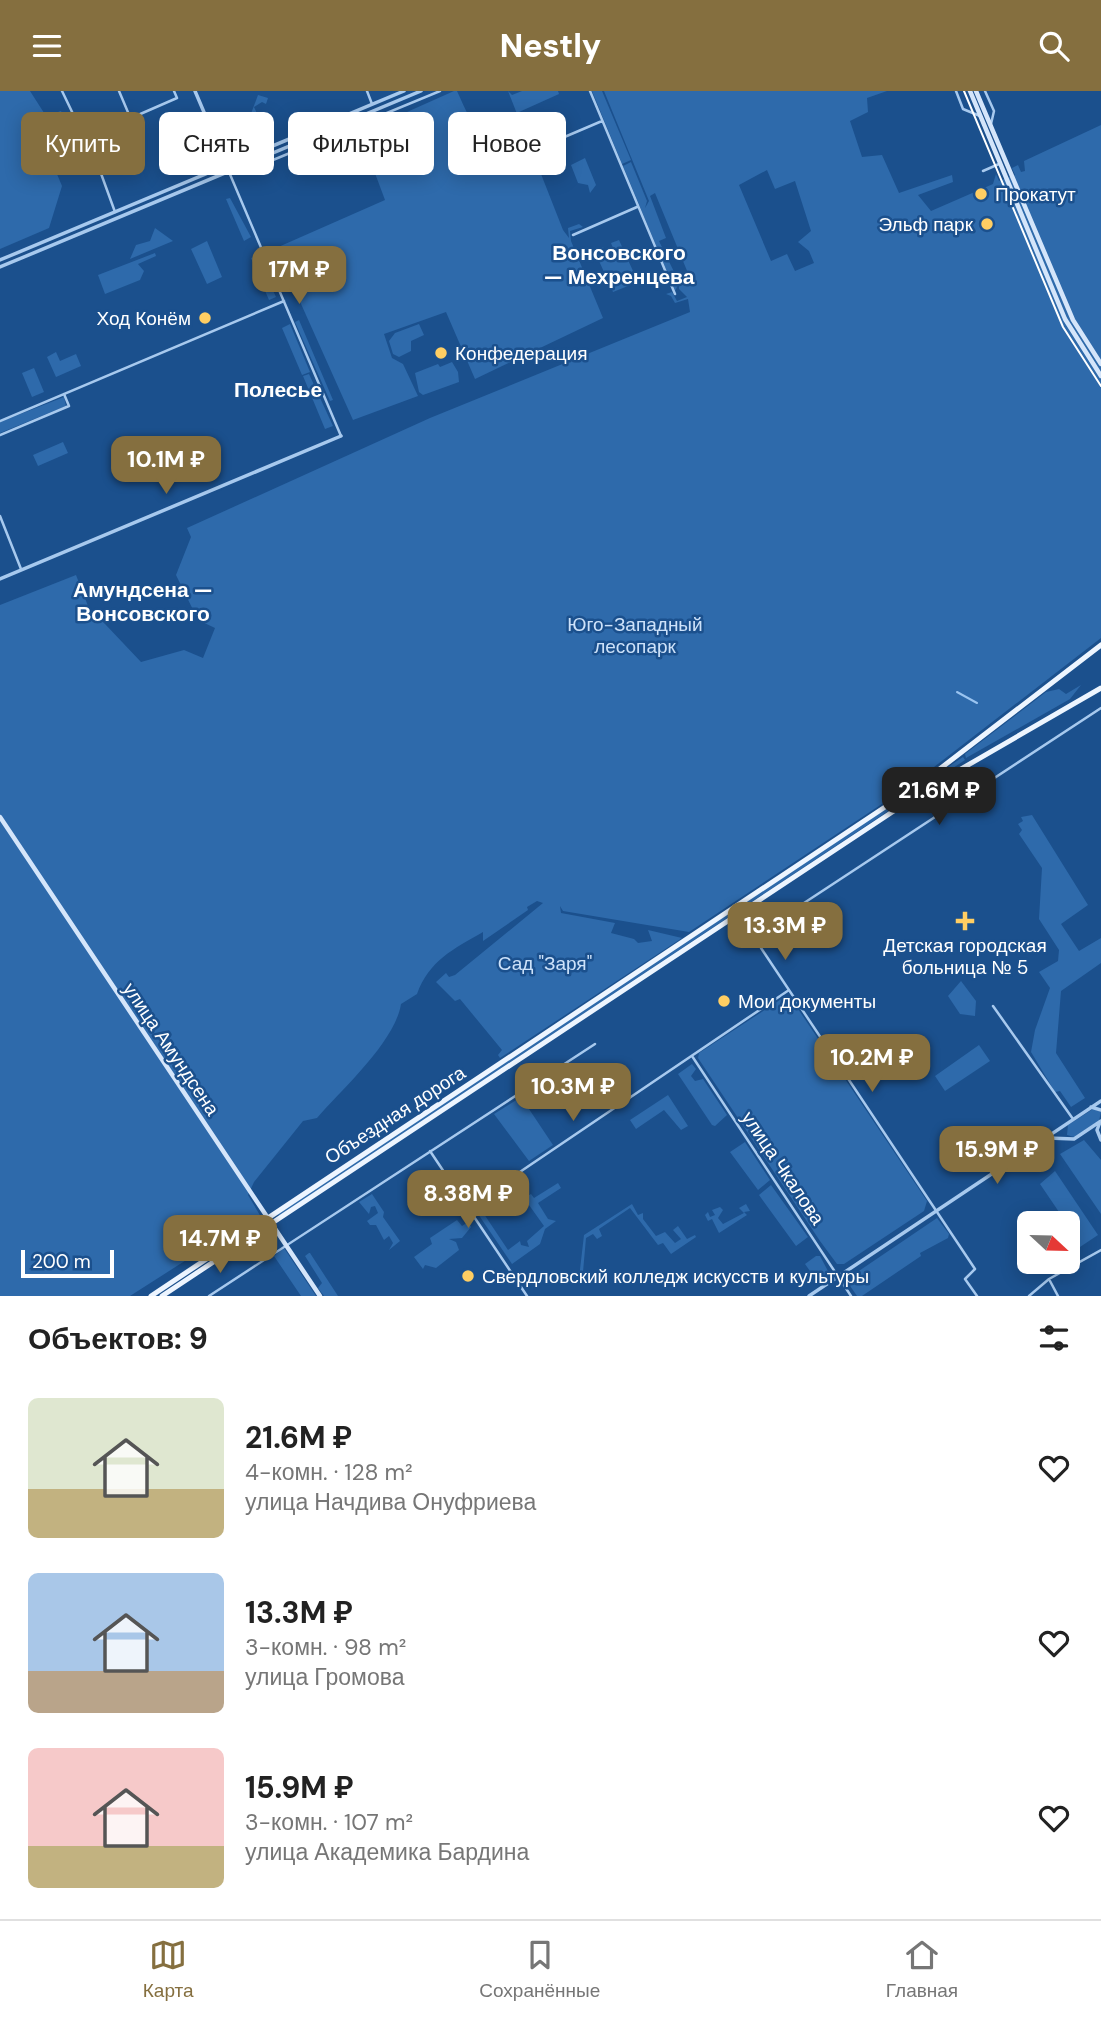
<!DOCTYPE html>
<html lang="ru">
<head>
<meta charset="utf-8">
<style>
  :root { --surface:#fff; --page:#f2f2f2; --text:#222; --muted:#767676; --line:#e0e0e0; --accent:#856f3f }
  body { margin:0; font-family:"DM Sans",sans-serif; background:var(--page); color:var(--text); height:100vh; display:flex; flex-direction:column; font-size:26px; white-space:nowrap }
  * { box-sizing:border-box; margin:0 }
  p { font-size:23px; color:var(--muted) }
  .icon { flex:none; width:38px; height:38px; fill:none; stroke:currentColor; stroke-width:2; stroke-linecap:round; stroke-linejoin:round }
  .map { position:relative; height:1205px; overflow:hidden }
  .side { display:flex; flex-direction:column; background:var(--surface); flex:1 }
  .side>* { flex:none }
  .top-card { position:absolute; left:21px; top:21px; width:700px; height:63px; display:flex; gap:14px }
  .needle { width:46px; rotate:112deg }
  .buttons { position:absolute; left:1017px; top:1120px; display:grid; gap:14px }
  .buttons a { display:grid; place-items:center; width:63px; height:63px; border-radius:10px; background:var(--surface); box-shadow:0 4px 18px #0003; font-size:35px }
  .scale { position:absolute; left:21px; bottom:18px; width:93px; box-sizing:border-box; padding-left:7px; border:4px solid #fff; border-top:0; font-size:19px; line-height:24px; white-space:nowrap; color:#fff; -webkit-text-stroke:5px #1b508d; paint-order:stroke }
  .price { position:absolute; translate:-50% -60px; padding:0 16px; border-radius:14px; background:var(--accent); color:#fff; font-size:23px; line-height:46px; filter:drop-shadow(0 2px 4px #0008) }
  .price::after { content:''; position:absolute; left:50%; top:42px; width:21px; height:16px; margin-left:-10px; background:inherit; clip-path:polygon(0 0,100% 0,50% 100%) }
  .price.on { background:#222; color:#fff }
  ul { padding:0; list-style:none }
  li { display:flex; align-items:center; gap:21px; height:175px; padding:0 28px }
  li span { display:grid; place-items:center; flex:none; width:196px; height:140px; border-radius:10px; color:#555 }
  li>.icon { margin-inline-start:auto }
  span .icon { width:84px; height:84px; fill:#fffc; stroke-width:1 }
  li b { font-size:30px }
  h2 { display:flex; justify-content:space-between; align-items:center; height:84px; padding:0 28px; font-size:30px }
  .chip { padding:0 24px; border-radius:10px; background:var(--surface); box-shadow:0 4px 18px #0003; font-size:24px; line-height:63px }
  .chip.on { background:var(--accent); color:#fff }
  header { display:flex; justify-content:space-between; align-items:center; height:91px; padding:0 28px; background:var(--accent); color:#fff; font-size:32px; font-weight:800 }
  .tabs { display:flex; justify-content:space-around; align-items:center; height:98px; border-top:2px solid var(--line); background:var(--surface); font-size:19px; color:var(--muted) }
  .tabs a { display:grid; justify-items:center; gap:4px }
  .tabs .on { color:var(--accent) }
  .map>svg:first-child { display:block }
  .green { fill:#2e6aab; fill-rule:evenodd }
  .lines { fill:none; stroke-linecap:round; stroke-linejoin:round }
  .stream { stroke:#9ac4f0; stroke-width:2 }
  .minor { stroke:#a7c9ee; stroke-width:2.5 }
  .tertiary { stroke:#a7c9ee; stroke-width:3.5 }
  .secondary { stroke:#d4e5fa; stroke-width:4.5 }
  .primary { stroke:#edf5ff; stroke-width:5 }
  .tram { stroke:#fff; stroke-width:2 }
  .poi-dot { fill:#ffce63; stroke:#1b508d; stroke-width:2.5 }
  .labels { text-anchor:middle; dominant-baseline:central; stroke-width:5; stroke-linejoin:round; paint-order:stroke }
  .poi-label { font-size:19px; fill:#fff; stroke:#1b508d; text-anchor:start }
  .park-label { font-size:19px; fill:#cde2fa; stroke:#1b508d }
  .street-label { font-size:19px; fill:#fff; stroke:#1b508d }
  .neighbourhood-label { font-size:21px; font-weight:bold; fill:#fff; stroke:#1b508d }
</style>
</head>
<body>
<header><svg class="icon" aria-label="menu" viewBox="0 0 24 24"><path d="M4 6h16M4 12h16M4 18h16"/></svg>Nestly<svg class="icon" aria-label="search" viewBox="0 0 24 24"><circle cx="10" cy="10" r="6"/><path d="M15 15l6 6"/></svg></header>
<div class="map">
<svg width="1101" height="1205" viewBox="0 0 1101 1205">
  <rect width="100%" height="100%" fill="#1b508d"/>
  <!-- green -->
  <path class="green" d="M0,0H30L46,25L61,20L85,64L54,76L62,95L49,137L0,158Z
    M454,0H457C465,17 472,37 488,48L515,36L523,38L508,0L512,4L522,0H558L559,3L519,21L534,53L530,55L563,139L569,147L568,137L579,133L583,136L570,140L571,150L603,227L475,288L446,221L384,243L392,267L403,273L418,305L353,329L276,157L385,109L360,42Z
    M592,0H602L631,69L622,73Z
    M604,0H887L867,7L868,21L850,30L862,66L882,64L899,102L952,84L953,91L918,104L931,120L993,93L996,83L999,90L1015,84L1012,77L1018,74L1021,81L1025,80L1024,70L1101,34V547L912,693L689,841L563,820L560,815L561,822L615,832L611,842L634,848L638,852L652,850L648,839L682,847L500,967L498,964L502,959L460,908L455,910L436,891L446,882L449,886L455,884L543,812L537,810L527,816L528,819L483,850V841C453,858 429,870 417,903L401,913C395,951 342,998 317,1027L303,1030L254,1091L248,1104L261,1126L233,1147L227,1143L130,1205H0V514L76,484L88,515L141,571L184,559L203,567L215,537L198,529L176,484L191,446L187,437L430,327L690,221L688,208L675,212L671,205L666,203L672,201L677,210L687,206L679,198V192L675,200L623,75L631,71L647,110L645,117L649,110ZM767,79L775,98L795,90L811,140L798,151L809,160L814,172L795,180L787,163L771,170L739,94ZM655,102L690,187L679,191L659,150L666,147L650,105Z
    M258,4L268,7L266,13L262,11L254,16L260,29L268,24L271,32L268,33L266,29L256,33L261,44L266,47L236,63Z
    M202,27L220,67L211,71L195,31Z
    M585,67L596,94L590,102L588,94L578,92L571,74Z
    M230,107L251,146L244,150L226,108Z
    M155,137L173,150L130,168L136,154L150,150Z
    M619,149L638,191L613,201L595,161L603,156L609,171L617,167L611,152Z
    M207,150L222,186L207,193L191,158Z
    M155,162L156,165L138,173L144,180L140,189L105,203L98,184Z
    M257,165L276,206L269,209L251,167Z
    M299,229L333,309L330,310L295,231Z
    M290,233L310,281L302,284L282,237Z
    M419,233L424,244L411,250V260L399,266L393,263L389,250L395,242Z
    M56,261L60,270L76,263L81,275L56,286L47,266Z
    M452,271L458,281L459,291L423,304L419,301L415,282L438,273L440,276Z
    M34,277L44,301L32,306L22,282Z
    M309,283L333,335L325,338L303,285Z
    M64,306L66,315L0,342V331Z
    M63,351L68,362L38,375L33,364Z
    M1081,594L1070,608L966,667L965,663L1046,601L1059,598L1066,603Z
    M963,666L965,669L279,1125L278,1123Z
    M1032,724L1088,814L1061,833L1079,860L1101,847V872L1061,900L1056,962L1085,1007L1071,1016L1060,1000L1055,1001L1031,961L1035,939L1050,897L1039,881L1058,870L1059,859L1039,828L1042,777L1019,743L1022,739L1018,733L1023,730L1021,726Z
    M961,890L976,910L975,925L960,923L948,905Z
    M786,905L790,906L927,1110L924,1120L844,1173H837L820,1150L698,967L699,962Z
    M979,954L990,970L945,1000L935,985Z
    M692,973L696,978L691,985L695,990L703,988L727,1024L715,1035L712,1034L678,983Z
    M668,1004L688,1035L681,1039L664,1019L636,1038L630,1029Z
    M521,1006L553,1054L529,1070L494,1023Z
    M1093,1018L1101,1021L1099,1030L1074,1046L1067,1044L1068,1034Z
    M1084,1049L1101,1069V1123L1060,1063Z
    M745,1051L770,1089L758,1099L730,1061Z
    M1055,1080L1098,1144L1068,1164V1132H1030L1059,1121L1040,1093Z
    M558,1092L561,1097L538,1112L548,1128L556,1130L545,1138L540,1153L512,1173L476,1120L494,1106L496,1109L482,1120L508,1159L520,1150L521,1154L529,1156L527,1150L544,1135L524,1107L531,1103L534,1107Z
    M771,1094L808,1146L796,1155L759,1104Z
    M372,1103L384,1121L383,1126L400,1150L389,1159L393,1152L389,1145L384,1149L376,1134H370L367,1130L378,1122L375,1115L371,1116L369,1123L359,1111Z
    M632,1113L638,1124L643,1122V1128L656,1145L665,1141L675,1152L681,1148L673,1139L678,1135L687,1148L695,1144L696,1146L671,1163L663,1152L658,1154L630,1117L599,1138L602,1145L597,1148L593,1143L586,1147L583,1181L587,1188L582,1192L579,1187L584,1144Z
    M746,1113L750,1120L744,1121L747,1124L719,1142L712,1128L708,1130L705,1124L708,1121L710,1126L715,1124L712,1119L720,1116L723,1119L718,1127L723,1133L744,1122L739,1117Z
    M937,1127L949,1143L948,1147L920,1162L921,1165L862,1205H857L846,1189L853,1190L850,1186Z
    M457,1129L462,1135L468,1131L471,1136L462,1147L449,1148L456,1151L459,1159L436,1177L425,1174L423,1178L414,1166L432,1153L430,1147Z
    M284,1157L316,1205H301L274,1165Z
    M309,1162H310L338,1205H324L318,1197L322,1192L305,1165Z
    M816,1165H820L829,1182L817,1190L805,1173Z"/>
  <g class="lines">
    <!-- stream -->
    <path class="stream" d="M957,601L977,612"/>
    <!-- minor -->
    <path class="minor" d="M62,0L99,77L115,121
      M119,0L130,26
      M367,0L372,13
      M590,0L675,203
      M956,0L963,18L980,25
      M985,0L994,20L991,33
      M83,48L177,7L174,0
      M541,56L602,30
      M265,67L273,69L440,0
      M983,80L999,73
      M229,81L341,345
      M573,144L637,116
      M0,330L284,210
      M0,344L69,315L64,303
      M0,425L21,478
      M760,855L751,840L761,834L767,838
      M993,915L1073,1028
      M692,965L851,1205
      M430,1060L527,1205
      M468,1116L789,899
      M1050,1190L1058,1205
      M209,1205L595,953
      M977,1205L965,1188L975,1178L761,857L762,846L769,835L1101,617
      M1029,1205L1049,1188L1101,1159"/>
    <!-- tertiary -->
    <path class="tertiary" d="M195,0L229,80
      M0,169L404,0
      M0,176L421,0
      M0,488L341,345
      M1091,1016L1101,1019
      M1100,1031L1097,1039L1101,1049
      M1048,1047L1074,1048L1101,1030
      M809,1205L1101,1010"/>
    <!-- secondary -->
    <path class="secondary" d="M970,0L1065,228L1101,285
      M976,0L1073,229L1101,273
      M0,726L320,1205"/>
    <!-- primary -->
    <path class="primary" d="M151,1205L924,690L1101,554
      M162,1205L930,696L1101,597"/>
    <!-- tram -->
    <path class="tram" d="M964,0L1063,236L1101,295"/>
  </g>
  <!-- markers -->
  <g class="poi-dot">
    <circle cx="981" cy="103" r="7"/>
    <circle cx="987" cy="133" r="7"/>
    <circle cx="205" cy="227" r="7"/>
    <circle cx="441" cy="262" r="7"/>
    <path d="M961.5 819.5h7v7h7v7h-7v7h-7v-7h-7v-7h7z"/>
    <circle cx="724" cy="910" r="7"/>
    <circle cx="468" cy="1185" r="7"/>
  </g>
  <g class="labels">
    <!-- poi labels -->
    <g class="poi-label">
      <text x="995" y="103">Прокатут</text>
      <text x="973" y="133" text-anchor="end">Эльф парк</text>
      <text x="191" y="227" text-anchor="end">Ход Конём</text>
      <text x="455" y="262">Конфедерация</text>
      <text x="965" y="854" text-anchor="middle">Детская городская<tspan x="965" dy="22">больница № 5</tspan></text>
      <text x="738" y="910">Мои документы</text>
      <text x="482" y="1185">Свердловский колледж искусств и культуры</text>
    </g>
    <!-- park labels -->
    <g class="park-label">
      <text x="635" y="533">Юго-Западный<tspan x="635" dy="22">лесопарк</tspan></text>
      <text x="545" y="872">Сад "Заря"</text>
    </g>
    <!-- street labels -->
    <g class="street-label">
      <text transform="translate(171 958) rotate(56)">улица Амундсена</text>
      <text transform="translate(395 1024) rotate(-33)">Объездная дорога</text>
      <text transform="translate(783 1077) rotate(56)">улица Чкалова</text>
    </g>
    <!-- neighbourhood labels -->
    <g class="neighbourhood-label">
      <text x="619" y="162">Вонсовского<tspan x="619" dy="24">— Мехренцева</tspan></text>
      <text x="278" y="299">Полесье</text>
      <text x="143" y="499">Амундсена —<tspan x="143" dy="24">Вонсовского</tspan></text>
    </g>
  </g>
</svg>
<div class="buttons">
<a><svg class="needle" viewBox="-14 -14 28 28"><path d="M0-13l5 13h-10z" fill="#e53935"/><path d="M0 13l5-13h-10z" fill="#767676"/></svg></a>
</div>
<div class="scale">200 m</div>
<b class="price" style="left:299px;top:215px">17M ₽</b>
<b class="price" style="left:166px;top:405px">10.1M ₽</b>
<b class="price on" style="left:939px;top:736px">21.6M ₽</b>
<b class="price" style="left:785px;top:871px">13.3M ₽</b>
<b class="price" style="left:872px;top:1003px">10.2M ₽</b>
<b class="price" style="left:573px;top:1032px">10.3M ₽</b>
<b class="price" style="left:997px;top:1095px">15.9M ₽</b>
<b class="price" style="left:468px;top:1139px">8.38M ₽</b>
<b class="price" style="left:220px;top:1184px">14.7M ₽</b>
<div class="top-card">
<a class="chip on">Купить</a>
<a class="chip">Снять</a>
<a class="chip">Фильтры</a>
<a class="chip">Новое</a>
</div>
</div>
<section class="side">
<h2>Объектов: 9<svg class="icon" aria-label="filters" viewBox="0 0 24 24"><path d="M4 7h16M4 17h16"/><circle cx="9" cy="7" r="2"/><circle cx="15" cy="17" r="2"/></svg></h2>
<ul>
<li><span style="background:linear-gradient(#dfe7d0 65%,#c2b280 0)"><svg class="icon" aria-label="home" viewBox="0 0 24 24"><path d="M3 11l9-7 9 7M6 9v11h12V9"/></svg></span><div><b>21.6M ₽</b><p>4-комн. · 128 m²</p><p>улица Начдива Онуфриева</p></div><svg class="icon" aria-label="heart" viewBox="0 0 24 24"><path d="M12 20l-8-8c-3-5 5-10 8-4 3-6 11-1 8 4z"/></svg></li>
<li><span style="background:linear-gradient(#a9c7e8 70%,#b9a48a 0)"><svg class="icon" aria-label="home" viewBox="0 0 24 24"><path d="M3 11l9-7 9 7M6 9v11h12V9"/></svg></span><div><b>13.3M ₽</b><p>3-комн. · 98 m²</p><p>улица Громова</p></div><svg class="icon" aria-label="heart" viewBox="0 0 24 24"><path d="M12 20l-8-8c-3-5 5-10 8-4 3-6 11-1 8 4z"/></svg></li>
<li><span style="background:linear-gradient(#f6c9c9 70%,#c2b280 0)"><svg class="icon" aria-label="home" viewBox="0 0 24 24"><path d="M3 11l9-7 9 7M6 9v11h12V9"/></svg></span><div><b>15.9M ₽</b><p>3-комн. · 107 m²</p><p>улица Академика Бардина</p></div><svg class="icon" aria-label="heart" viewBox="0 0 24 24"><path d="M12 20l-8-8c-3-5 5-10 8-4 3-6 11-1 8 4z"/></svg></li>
</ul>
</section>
<nav class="tabs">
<a class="on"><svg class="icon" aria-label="map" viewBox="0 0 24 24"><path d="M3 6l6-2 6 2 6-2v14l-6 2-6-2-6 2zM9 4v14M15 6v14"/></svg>Карта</a>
<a><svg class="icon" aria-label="saved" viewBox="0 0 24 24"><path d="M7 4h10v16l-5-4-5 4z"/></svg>Сохранённые</a>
<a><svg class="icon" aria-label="home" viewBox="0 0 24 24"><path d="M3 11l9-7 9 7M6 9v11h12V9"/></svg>Главная</a>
</nav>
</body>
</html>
